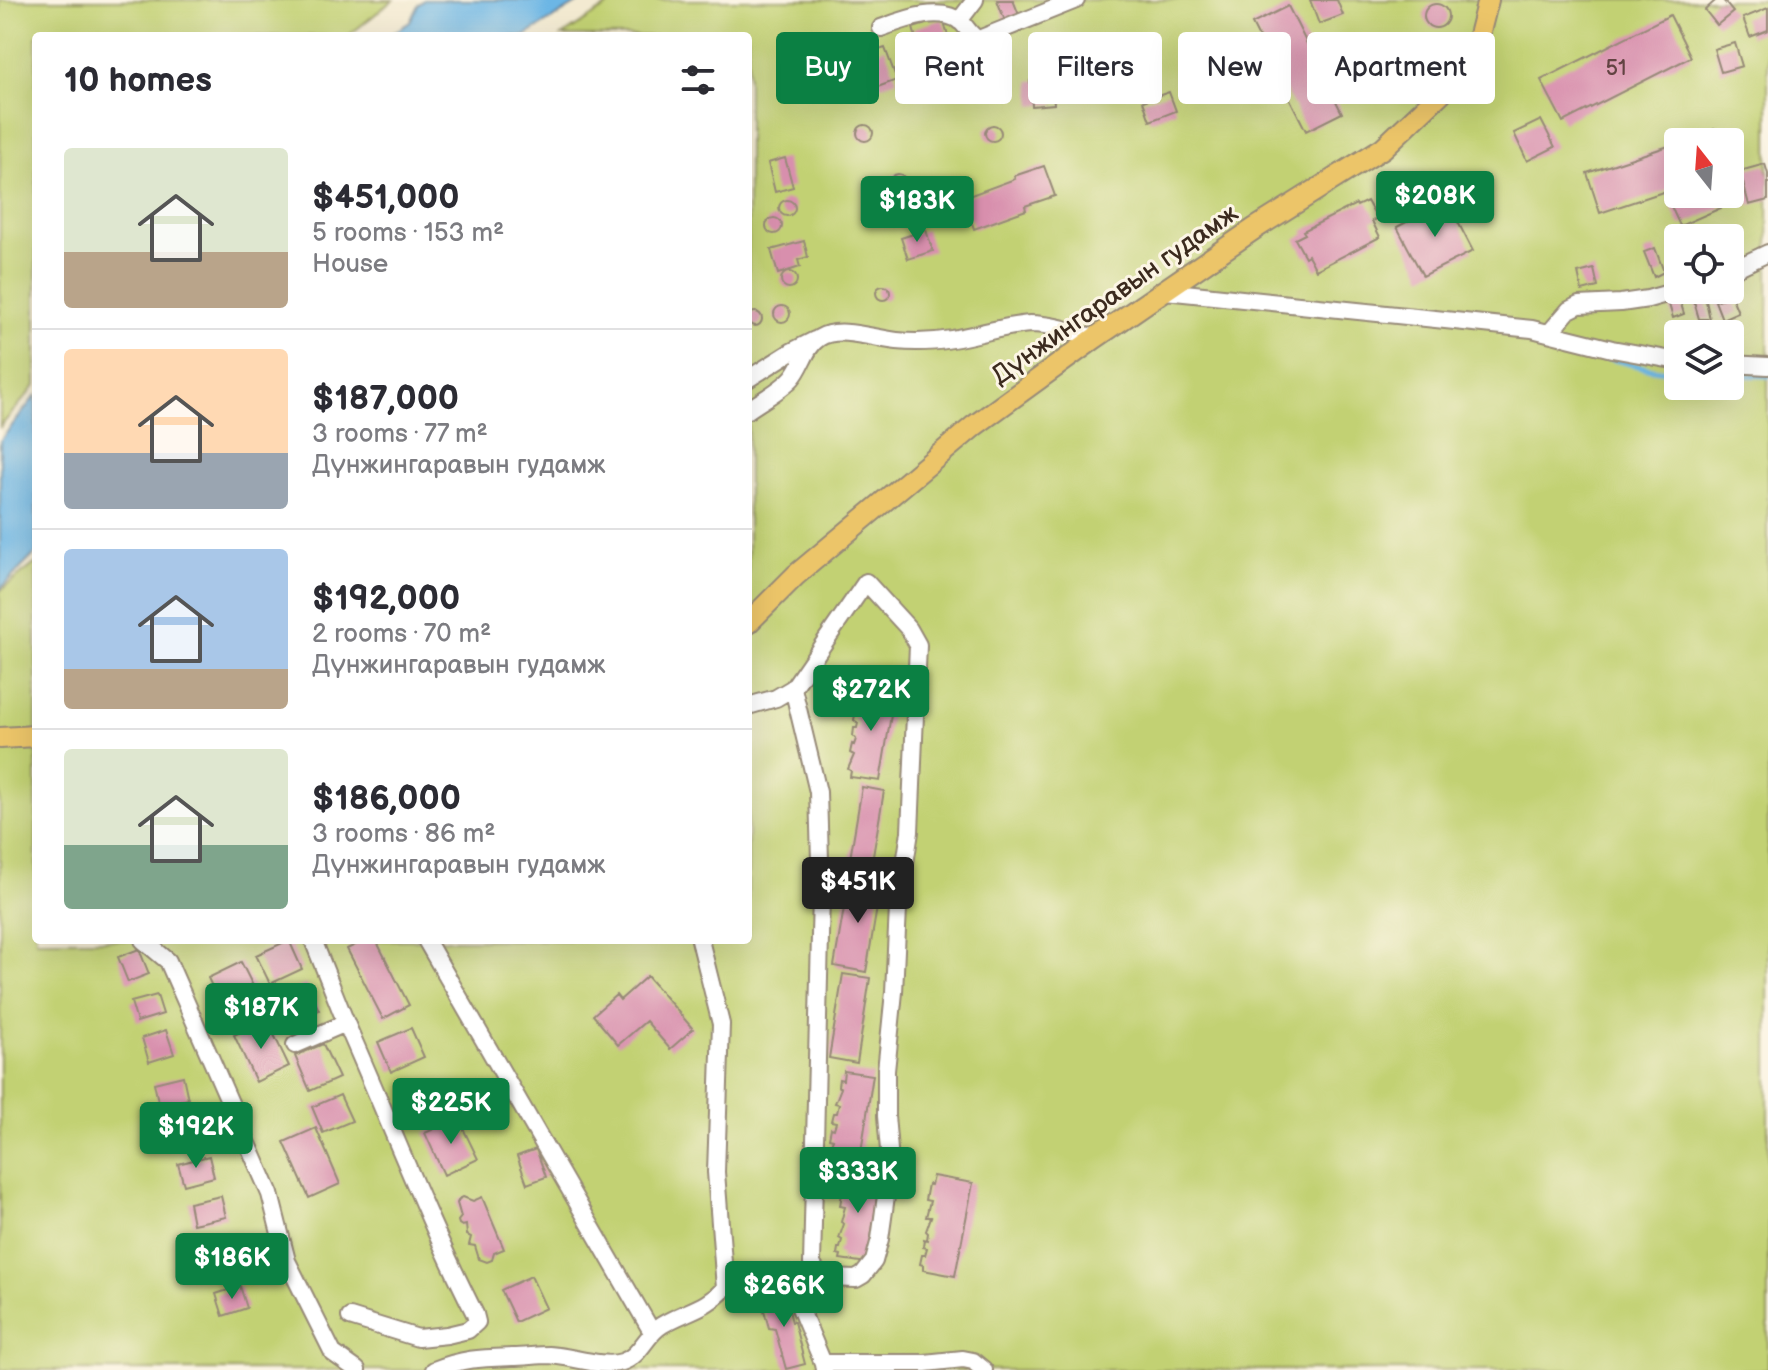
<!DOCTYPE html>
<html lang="en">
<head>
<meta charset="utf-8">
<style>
  :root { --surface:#fff; --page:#f7f7f7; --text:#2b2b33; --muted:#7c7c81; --line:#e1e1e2; --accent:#0b8043 }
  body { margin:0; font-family:"Balsamiq Sans",sans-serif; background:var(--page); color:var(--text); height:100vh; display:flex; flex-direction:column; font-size:30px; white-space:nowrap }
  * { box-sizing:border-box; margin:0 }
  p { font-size:26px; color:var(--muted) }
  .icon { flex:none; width:44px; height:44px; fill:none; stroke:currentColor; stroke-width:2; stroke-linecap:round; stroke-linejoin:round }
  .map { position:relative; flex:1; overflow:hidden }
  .panel { position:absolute; left:32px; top:32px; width:720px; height:912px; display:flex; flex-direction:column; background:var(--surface); border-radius:8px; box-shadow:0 8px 32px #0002 }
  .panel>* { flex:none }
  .top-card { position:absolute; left:776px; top:32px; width:760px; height:72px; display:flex; gap:16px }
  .needle { width:52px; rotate:343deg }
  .fabs { position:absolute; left:1664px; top:128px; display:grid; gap:16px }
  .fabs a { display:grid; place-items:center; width:80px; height:80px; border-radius:8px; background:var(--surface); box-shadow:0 8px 32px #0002; font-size:40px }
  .price { position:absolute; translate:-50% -68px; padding:0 18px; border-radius:8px; background:var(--accent); color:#fff; font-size:26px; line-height:52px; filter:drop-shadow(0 2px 4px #0008) }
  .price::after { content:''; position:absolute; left:50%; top:48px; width:24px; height:18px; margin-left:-12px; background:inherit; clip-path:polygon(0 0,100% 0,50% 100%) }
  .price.selected { background:#222; color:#fff }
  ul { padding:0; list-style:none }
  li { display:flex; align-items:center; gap:24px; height:200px; padding:0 32px }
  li+li { border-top:2px solid var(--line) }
  li span { display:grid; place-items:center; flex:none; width:224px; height:160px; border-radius:8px; color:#555 }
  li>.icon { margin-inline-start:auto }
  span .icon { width:96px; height:96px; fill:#fffc; stroke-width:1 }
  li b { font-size:34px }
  h2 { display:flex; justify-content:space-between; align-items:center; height:96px; padding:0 32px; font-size:34px }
  .chip { padding:0 28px; border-radius:8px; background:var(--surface); box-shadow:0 8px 32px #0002; font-size:28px; line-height:72px }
  .chip.selected { background:var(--accent); color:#fff }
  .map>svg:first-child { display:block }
  .green { fill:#c2d173; stroke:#7e7e48; stroke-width:2; fill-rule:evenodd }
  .water { fill:#6cb6e5; stroke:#547082; stroke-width:2 }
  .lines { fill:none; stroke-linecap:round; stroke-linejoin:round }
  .stream { stroke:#6cb6e5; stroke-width:5 }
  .building { fill:#d88fad }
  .minor-casing { stroke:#978a78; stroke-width:20 }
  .major-casing { stroke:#978a78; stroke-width:24 }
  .minor { stroke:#fff; stroke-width:16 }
  .major { stroke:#ecc569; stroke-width:20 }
  .labels { text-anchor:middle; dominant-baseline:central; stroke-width:6; stroke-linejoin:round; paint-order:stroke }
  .number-label { font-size:22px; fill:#624342 }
  .street-label { font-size:26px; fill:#3b2a1e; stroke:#fcf5e5 }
</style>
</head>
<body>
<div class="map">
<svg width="1768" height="1370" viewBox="0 0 1768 1370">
  <rect width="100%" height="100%" fill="#fcf5e5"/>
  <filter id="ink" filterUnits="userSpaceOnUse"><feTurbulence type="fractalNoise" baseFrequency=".0125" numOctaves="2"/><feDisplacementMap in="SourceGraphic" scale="16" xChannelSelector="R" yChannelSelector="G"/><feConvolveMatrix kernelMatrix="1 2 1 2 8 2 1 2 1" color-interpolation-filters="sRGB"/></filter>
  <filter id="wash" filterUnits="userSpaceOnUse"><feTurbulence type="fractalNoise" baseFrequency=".006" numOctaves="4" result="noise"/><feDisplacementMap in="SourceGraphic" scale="32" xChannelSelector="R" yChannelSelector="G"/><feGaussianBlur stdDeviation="1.8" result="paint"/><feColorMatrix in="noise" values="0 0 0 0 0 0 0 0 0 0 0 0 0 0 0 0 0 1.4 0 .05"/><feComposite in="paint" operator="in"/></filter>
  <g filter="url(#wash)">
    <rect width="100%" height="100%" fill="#f3ead1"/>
    <!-- green -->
    <path class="green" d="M0,0H393L348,36H36V385L0,427Z
      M617,0H1768V1370H0V591L36,563V940H748V36H562ZM1678,142H1730V194H1678ZM1678,238H1730V290H1678ZM1678,334H1730V386H1678Z"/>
    <!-- water -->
    <path class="water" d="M424,0H583L525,36H388L410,22L418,5Z
      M36,395V553L0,589V441Z"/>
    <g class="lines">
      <!-- stream -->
      <path class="stream" d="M1594,355L1647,368L1678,373
        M1730,375L1768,376"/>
    </g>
    <g id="blocks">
      <!-- building -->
      <path class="building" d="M997,0H1013L1019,15L1005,21Z
        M1310,0H1337L1343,15L1319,24Z
        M1716,0H1723L1733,12L1717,25L1705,10Z
        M1424 16a12 12 0 1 1 24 0a12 12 0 1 1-24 0Z
        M1288,6L1342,113L1306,131L1252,24Z
        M1768,8V30L1750,37L1743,18Z
        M1670,15L1691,57L1563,122L1541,80Z
        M943,19L948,36L918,45L913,28Z
        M1735,43L1742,66L1721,72L1714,49Z
        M885,48L897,80L875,88L864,55Z
        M944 85a9 9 0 1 1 18 0a9 9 0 1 1-18 0Z
        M1052,79L1054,104L1032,106L1030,81Z
        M1169,92L1176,111L1150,121L1143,101Z
        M1541,120L1555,147L1527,161L1514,133Z
        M985 133a8 8 0 1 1 16 0a8 8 0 1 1-16 0Z
        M857 133a8 8 0 1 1 16 0a8 8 0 1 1-16 0Z
        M1714,129L1722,132L1725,137L1724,142H1707V134Z
        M1678,143V187L1600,213L1587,173Z
        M785,158L793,187L775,192L768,163Z
        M1765,164L1768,174V200L1749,205L1740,171Z
        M1044,166L1055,196L1025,206L1026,210L974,229L970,217L952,223L949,213L955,210L952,202L1015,179L1014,176Z
        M890 182a8 8 0 1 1 16 0a8 8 0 1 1-16 0Z
        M1688,194H1715L1721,208L1680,226L1669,202Z
        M779 208a8 8 0 1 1 16 0a8 8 0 1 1-16 0Z
        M1367,201L1377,219L1372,221L1380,237L1316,270L1308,255L1305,257L1295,239L1305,234L1303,231L1356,204L1357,206Z
        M1447,201L1473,251L1423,276L1397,227Z
        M766 226a8 8 0 1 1 16 0a8 8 0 1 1-16 0Z
        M926,230L933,251L908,259L901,238Z
        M804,241L808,257L798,260L800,267L778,274L771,250Z
        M1655,248L1664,272L1654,277L1644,252Z
        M1594,269L1598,287L1582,291L1578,273Z
        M781 280a8 8 0 1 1 16 0a8 8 0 1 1-16 0Z
        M876 293a7 7 0 1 1 14 0a7 7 0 1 1-14 0Z
        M1704,292L1710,319H1699L1692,294Z
        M1731,295L1738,312L1722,319L1715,301Z
        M1679,297L1684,314L1673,318L1668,301Z
        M774 314a8 8 0 1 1 16 0a8 8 0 1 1-16 0Z
        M748 319a7 7 0 1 1 14 0a7 7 0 1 1-14 0Z
        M864,684L895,691L880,781L850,777L851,771L848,769L854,755L850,753L852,744L854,745L856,739L853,736L854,728H857L858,723L854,720L856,710L860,711L861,703L858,702Z
        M862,787L884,791L870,874L848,871Z
        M849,879L881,884L866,972L834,966Z
        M289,940L302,969L270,984L256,955Z
        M365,940H376L409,1005L383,1019L347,949Z
        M139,949L149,974L128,982L118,957Z
        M241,962L255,990L221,1006L208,978Z
        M843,974L870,978L857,1063L829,1058Z
        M647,976L693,1029L670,1049L646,1021L618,1045L593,1015L616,995L620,1000Z
        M306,984L319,1010L286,1026L274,1000Z
        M157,995L163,1014L137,1022L131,1002Z
        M267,1020L289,1066L256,1082L234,1035Z
        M411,1028L424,1057L391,1072L378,1042Z
        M166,1030L174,1054L149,1062L142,1038Z
        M323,1044L339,1078L310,1091L295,1056Z
        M844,1071L873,1075L860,1159L831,1155L828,1152L833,1139L829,1138L831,1128L834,1129L836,1122L831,1121L833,1113H837L839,1104L835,1103L841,1088L838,1086L839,1079L843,1080Z
        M183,1076L188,1099L159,1106L154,1083Z
        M340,1095L352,1121L323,1133L312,1107Z
        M193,1115L199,1136L168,1146L162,1125Z
        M458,1118L478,1159L444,1175L425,1133Z
        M316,1128L340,1184L309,1198L284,1142Z
        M536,1149L546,1177L527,1184L517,1156Z
        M209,1156L214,1177L184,1185L178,1164Z
        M850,1170L881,1175L867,1263L840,1259L841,1255L837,1254L838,1248H840L842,1240L839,1238L844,1224L841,1222L845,1207L840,1206L842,1193H845L846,1191L843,1190L845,1178H849Z
        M933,1176L973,1183L955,1276L923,1270V1265L920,1264L922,1255H925L927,1248L923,1247L924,1239L927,1240L928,1233L926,1231L931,1217H926L930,1201L925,1200L928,1184L931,1185Z
        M221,1196L226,1217L193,1224L189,1203Z
        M463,1197L473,1201L482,1197L504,1249L494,1253L492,1260L487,1262L479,1259L475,1246L469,1245L471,1237L467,1235L466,1225L462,1226L459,1224L458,1221L461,1217L457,1203L459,1199Z
        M231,1238L239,1264L209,1273L201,1247Z
        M531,1276L546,1308L516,1322L501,1290Z
        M240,1286L247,1308L223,1316L216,1294Z
        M774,1289L777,1298L785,1296L792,1322H794L805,1364L786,1369L775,1329L769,1328L762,1303L768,1302L765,1292Z"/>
    </g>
  </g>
  <g filter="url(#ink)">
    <use href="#blocks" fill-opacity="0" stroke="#978a78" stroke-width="2"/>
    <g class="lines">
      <!-- minor casing -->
      <g class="minor-casing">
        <path id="minor" d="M959,21L975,0
          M881,28C903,20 940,5 961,22C968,28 970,36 979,39L1076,0
          M1730,271L1768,253
          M1165,291L1532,329L1612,349L1678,361
          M1550,332L1569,310L1579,305L1621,303L1648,299L1680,290
          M1730,364L1768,366
          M748,379L791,352L815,340
          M748,410C762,400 780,391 792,378C803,366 805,347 819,338C839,325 875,339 897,341C915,343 934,342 952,339C978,335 1003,326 1030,324C1052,324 1074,332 1095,338
          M748,706L776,698L793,688L866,582L909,629L918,645L910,832L898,908L894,992L886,1071V1116L889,1150L886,1176V1196L880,1239L874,1261L863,1275L856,1279L826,1278L817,1272L812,1264L821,895L818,792L793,688
          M143,940L168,961L270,1194L287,1261L333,1353L357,1370
          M313,940L346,1023
          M426,940L652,1332
          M295,1045L346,1023C389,1120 427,1219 475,1314L477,1322L468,1330L447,1335L418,1338L350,1317
          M725,1288L766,1280L785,1281L798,1303L823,1363L824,1370
          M823,1363H925L963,1359L973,1361L984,1370
          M434,1370C464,1358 481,1358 512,1357C525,1357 537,1355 549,1355C571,1356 602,1368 622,1362C641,1356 646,1334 662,1325C685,1311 706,1309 725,1288L716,1172L721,1024L700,940"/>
      </g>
      <!-- major casing -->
      <g class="major-casing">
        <path id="major" d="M748,623L796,575L974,426L1095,338L1254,229L1383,148L1443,91L1462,69L1476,47L1488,0
          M0,738L36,736"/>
      </g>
      <!-- minor -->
      <use href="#minor" class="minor"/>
      <!-- major -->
      <use href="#major" class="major"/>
    </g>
  </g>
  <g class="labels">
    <!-- number labels -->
    <g class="number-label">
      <text x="1616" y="68">51</text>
    </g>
    <!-- street labels -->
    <g class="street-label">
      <text transform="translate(1115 295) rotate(-35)">Дүнжингаравын гудамж</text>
    </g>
  </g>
</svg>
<div class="fabs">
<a><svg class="needle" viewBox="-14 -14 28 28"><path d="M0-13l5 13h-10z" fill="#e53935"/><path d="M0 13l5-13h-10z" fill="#7c7c81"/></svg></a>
<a><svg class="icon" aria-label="locate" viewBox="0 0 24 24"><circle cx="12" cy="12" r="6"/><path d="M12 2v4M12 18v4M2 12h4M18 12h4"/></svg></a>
<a><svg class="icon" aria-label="layers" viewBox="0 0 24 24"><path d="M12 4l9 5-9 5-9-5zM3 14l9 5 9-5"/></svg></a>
</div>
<b class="price" style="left:1435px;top:239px">$208K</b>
<b class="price" style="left:917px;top:244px">$183K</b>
<b class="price" style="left:871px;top:733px">$272K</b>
<b class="price selected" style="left:858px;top:925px">$451K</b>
<b class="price" style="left:261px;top:1051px">$187K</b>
<b class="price" style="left:451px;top:1146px">$225K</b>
<b class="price" style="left:196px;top:1170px">$192K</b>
<b class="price" style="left:858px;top:1215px">$333K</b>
<b class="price" style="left:232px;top:1301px">$186K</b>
<b class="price" style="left:784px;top:1329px">$266K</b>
<div class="top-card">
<a class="chip selected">Buy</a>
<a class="chip">Rent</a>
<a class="chip">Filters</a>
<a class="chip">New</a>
<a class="chip">Apartment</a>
</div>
<section class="panel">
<h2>10 homes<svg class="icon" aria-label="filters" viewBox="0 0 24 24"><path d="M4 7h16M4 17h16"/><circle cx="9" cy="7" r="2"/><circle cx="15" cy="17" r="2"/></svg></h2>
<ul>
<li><span style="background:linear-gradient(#dfe7d0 65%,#b9a48a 0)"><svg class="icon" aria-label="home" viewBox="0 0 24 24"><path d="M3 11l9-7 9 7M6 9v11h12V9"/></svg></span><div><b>$451,000</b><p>5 rooms · 153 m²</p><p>House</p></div></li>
<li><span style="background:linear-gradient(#ffd9b3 65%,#9aa5b1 0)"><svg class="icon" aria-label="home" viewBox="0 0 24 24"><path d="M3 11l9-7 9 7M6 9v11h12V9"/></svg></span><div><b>$187,000</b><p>3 rooms · 77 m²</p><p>Дүнжингаравын гудамж</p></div></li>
<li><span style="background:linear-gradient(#a9c7e8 75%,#b9a48a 0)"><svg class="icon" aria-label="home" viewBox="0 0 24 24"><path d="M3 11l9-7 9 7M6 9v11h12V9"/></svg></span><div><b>$192,000</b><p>2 rooms · 70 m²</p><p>Дүнжингаравын гудамж</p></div></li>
<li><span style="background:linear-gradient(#dfe7d0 60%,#7fa58c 0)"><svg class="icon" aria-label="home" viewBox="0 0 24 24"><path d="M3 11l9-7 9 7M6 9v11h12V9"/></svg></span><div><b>$186,000</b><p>3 rooms · 86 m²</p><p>Дүнжингаравын гудамж</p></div></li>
</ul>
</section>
</div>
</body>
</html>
